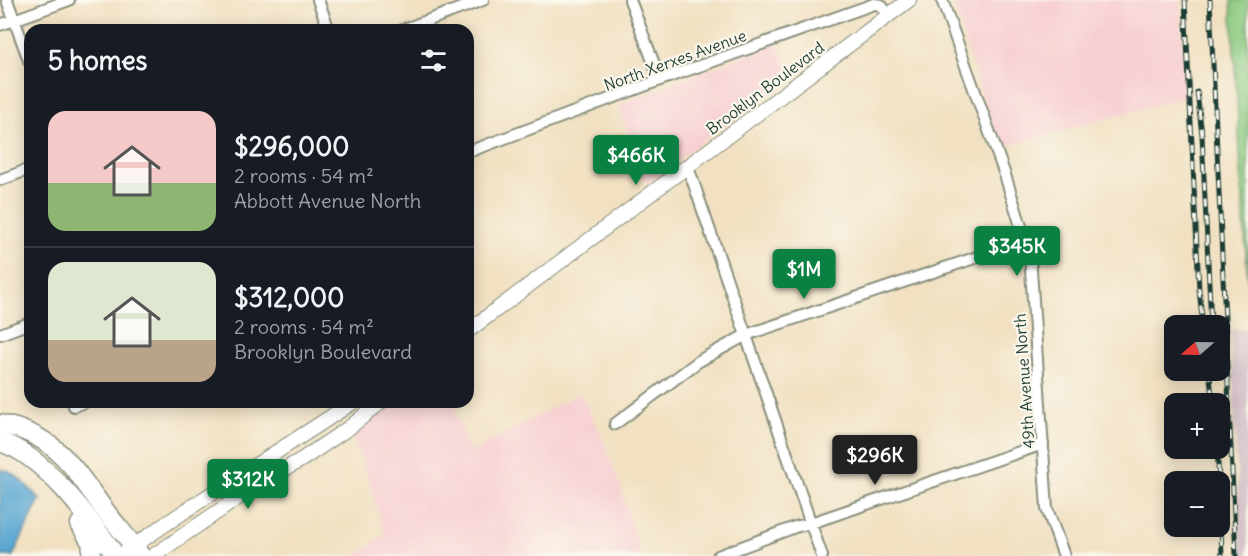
<!DOCTYPE html>
<html lang="en">
<head>
<meta charset="utf-8">
<style>
  :root { --surface:#171b24; --page:#242831; --text:#f1f3f6; --muted:#9ea1a6; --line:#363941; --accent:#0b8043 }
  body { margin:0; font-family:Delius,sans-serif; background:var(--page); color:var(--text); height:100vh; display:flex; flex-direction:column; font-size:22px; white-space:nowrap }
  * { box-sizing:border-box; margin:0 }
  p { font-size:20px; color:var(--muted) }
  .icon { flex:none; width:33px; height:33px; fill:none; stroke:currentColor; stroke-width:2; stroke-linecap:round; stroke-linejoin:round }
  .map { position:relative; flex:1; overflow:hidden }
  .side { position:absolute; left:24px; top:24px; width:450px; height:384px; display:flex; flex-direction:column; background:var(--surface); border-radius:18px; box-shadow:0 3px 15px #0003 }
  .side>* { flex:none }
  .needle { width:39px; rotate:250deg }
  .controls { position:absolute; left:1164px; top:315px; display:grid; gap:12px }
  .controls a { display:grid; place-items:center; width:66px; height:66px; border-radius:12px; background:var(--surface); box-shadow:0 3px 15px #0003; font-size:30px }
  .price { position:absolute; translate:-50% -51px; padding:0 14px; border-radius:6px; background:var(--accent); color:#fff; font-size:20px; line-height:39px; filter:drop-shadow(0 2px 3px #0008) }
  .price::after { content:''; position:absolute; left:50%; top:36px; width:18px; height:14px; margin-left:-9px; background:inherit; clip-path:polygon(0 0,100% 0,50% 100%) }
  .price.on { background:#222; color:#fff }
  ul { padding:0; list-style:none }
  li { display:flex; align-items:center; gap:18px; height:150px; padding:0 24px }
  li+li { border-top:2px solid var(--line) }
  li span { display:grid; place-items:center; flex:none; width:168px; height:120px; border-radius:18px; color:#555 }
  li>.icon { margin-inline-start:auto }
  span .icon { width:72px; height:72px; fill:#fffc; stroke-width:1 }
  li b { font-size:26px }
  h2 { display:flex; justify-content:space-between; align-items:center; height:72px; padding:0 24px; font-size:26px }
  .map>svg:first-child { display:block }
  .built { fill:#f7cfd2 }
  .industrial { fill:#d2bdc6 }
  .green { fill:#8ac97f; stroke:#54835a; stroke-width:1.5 }
  .water { fill:#58a6d1; stroke:#3c7282; stroke-width:1.5 }
  .lines { fill:none; stroke-linecap:round; stroke-linejoin:round }
  .street-casing { stroke:#888f7b; stroke-width:14 }
  .secondary-casing { stroke:#888f7b; stroke-width:16 }
  .highway-casing { stroke:#888f7b; stroke-width:21 }
  .street { stroke:#fff; stroke-width:10 }
  .secondary { stroke:#fff; stroke-width:14 }
  .highway { stroke:#fff; stroke-width:18 }
  .rail-casing { stroke:#1f3d34; stroke-width:5 }
  .rail { stroke:#fbf7ec; stroke-width:3; stroke-dasharray:9; stroke-linecap:butt }
  .labels { text-anchor:middle; dominant-baseline:central; stroke-width:4.5; stroke-linejoin:round; paint-order:stroke }
  .street-label { font-size:16px; fill:#1f3d34; stroke:#fbf7ec }
</style>
</head>
<body>
<div class="map">
<svg width="1248" height="556" viewBox="0 0 1248 556">
  <rect width="100%" height="100%" fill="#fbf7ec"/>
  <filter id="ink" filterUnits="userSpaceOnUse"><feTurbulence type="fractalNoise" baseFrequency=".0167" numOctaves="2"/><feDisplacementMap in="SourceGraphic" scale="12" xChannelSelector="R" yChannelSelector="G"/><feConvolveMatrix kernelMatrix="1 2 1 2 8 2 1 2 1" color-interpolation-filters="sRGB"/></filter>
  <filter id="wash" filterUnits="userSpaceOnUse"><feTurbulence type="fractalNoise" baseFrequency=".008" numOctaves="4" result="noise"/><feDisplacementMap in="SourceGraphic" scale="24" xChannelSelector="R" yChannelSelector="G"/><feGaussianBlur stdDeviation="1.35" result="paint"/><feColorMatrix in="noise" values="0 0 0 0 0 0 0 0 0 0 0 0 0 0 0 0 0 1.4 0 .05"/><feComposite in="paint" operator="in"/></filter>
  <g filter="url(#wash)">
    <rect width="100%" height="100%" fill="#f1e1c2"/>
    <!-- built -->
    <path class="built" d="M952,0H1180L1185,97L999,148Z
      M777,43L790,77L646,184L618,105Z
      M580,393L601,435L618,480L641,556H356L385,534L364,466L351,434L369,418L386,411L398,402H453L470,453Z"/>
    <!-- industrial -->
    <path class="industrial" d="M1248,329V556H1241L1231,330Z"/>
    <!-- green -->
    <path class="green" d="M1231,0H1248V287Z"/>
    <!-- water -->
    <path class="water" d="M0,469C16,471 28,488 40,499L13,556H0Z"/>
  </g>
  <g filter="url(#ink)">
    <g class="lines">
      <!-- street casing -->
      <g class="street-casing">
        <path id="street" d="M7,0L30,63
          M318,0L329,30
          M630,0L660,80
          M942,0L1005,175L1030,255L1047,509L1064,556
          M0,25L69,0
          M402,30L483,0
          M468,152L660,80L874,4L881,5L889,15
          M688,167L822,556
          M0,180L30,169
          M0,334L30,323
          M73,402L74,406L85,402
          M615,424L699,361L746,335L1025,241
          M718,556L795,527L811,523L1043,444"/>
      </g>
      <!-- secondary casing -->
      <g class="secondary-casing">
        <path id="secondary" d="M468,331L909,0
          M120,556C195,501 276,454 353,402
          M153,556L254,487L301,460L350,427L381,402"/>
      </g>
      <!-- highway casing -->
      <g class="highway-casing">
        <path id="highway" d="M0,424C56,435 72,466 104,509C116,525 129,539 141,556
          M0,442C44,455 90,519 116,556
          M80,524L92,544L91,556"/>
      </g>
      <!-- street -->
      <use href="#street" class="street"/>
      <!-- secondary -->
      <use href="#secondary" class="secondary"/>
      <!-- highway -->
      <use href="#highway" class="highway"/>
      <!-- rail casing -->
      <g class="rail-casing">
        <path id="rail" d="M1185,0L1199,290L1203,326
          M1210,0L1236,556
          M1197,92L1202,135L1211,326
          M1209,370L1213,404
          M1217,448L1219,482
          M1220,500L1222,556"/>
      </g>
      <!-- rail -->
      <use href="#rail" class="rail"/>
    </g>
  </g>
  <g class="labels">
    <!-- street labels -->
    <g class="street-label">
      <text transform="translate(675 60) rotate(-20)">North Xerxes Avenue</text>
      <text transform="translate(765 88) rotate(-37)">Brooklyn Boulevard</text>
      <text transform="translate(1024 381) rotate(-94)">49th Avenue North</text>
    </g>
  </g>
</svg>
<div class="controls">
<a><svg class="needle" viewBox="-14 -14 28 28"><path d="M0-13l5 13h-10z" fill="#e53935"/><path d="M0 13l5-13h-10z" fill="#9ea1a6"/></svg></a>
<a>+</a>
<a>−</a>
</div>
<b class="price" style="left:636px;top:186px">$466K</b>
<b class="price" style="left:1017px;top:277px">$345K</b>
<b class="price" style="left:804px;top:300px">$1M</b>
<b class="price on" style="left:875px;top:486px">$296K</b>
<b class="price" style="left:248px;top:510px">$312K</b>
<section class="side">
<h2>5 homes<svg class="icon" aria-label="filters" viewBox="0 0 24 24"><path d="M4 7h16M4 17h16"/><circle cx="9" cy="7" r="2"/><circle cx="15" cy="17" r="2"/></svg></h2>
<ul>
<li><span style="background:linear-gradient(#f6c9c9 60%,#8fb573 0)"><svg class="icon" aria-label="home" viewBox="0 0 24 24"><path d="M3 11l9-7 9 7M6 9v11h12V9"/></svg></span><div><b>$296,000</b><p>2 rooms · 54 m²</p><p>Abbott Avenue North</p></div></li>
<li><span style="background:linear-gradient(#dfe7d0 65%,#b9a48a 0)"><svg class="icon" aria-label="home" viewBox="0 0 24 24"><path d="M3 11l9-7 9 7M6 9v11h12V9"/></svg></span><div><b>$312,000</b><p>2 rooms · 54 m²</p><p>Brooklyn Boulevard</p></div></li>
</ul>
</section>
</div>
</body>
</html>
